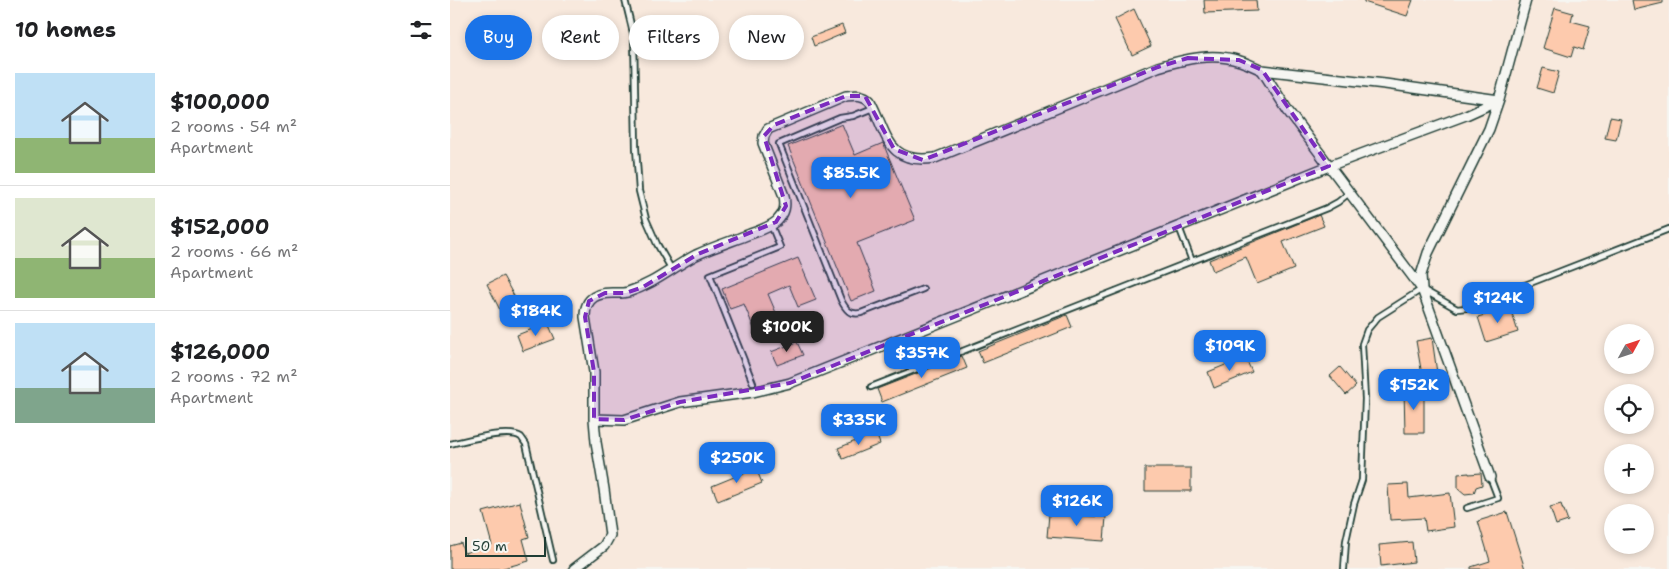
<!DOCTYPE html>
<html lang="en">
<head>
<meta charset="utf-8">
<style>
  :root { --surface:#fff; --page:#f6f6f6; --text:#202124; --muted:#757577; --line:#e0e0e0; --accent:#1a73e8 }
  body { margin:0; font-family:"Shantell Sans",sans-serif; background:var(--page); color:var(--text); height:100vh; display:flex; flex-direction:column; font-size:19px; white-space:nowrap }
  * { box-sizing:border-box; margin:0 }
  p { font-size:16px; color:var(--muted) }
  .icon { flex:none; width:28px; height:28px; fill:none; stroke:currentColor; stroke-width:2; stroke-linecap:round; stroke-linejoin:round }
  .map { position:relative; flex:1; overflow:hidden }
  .drawer { display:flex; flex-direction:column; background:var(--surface); width:450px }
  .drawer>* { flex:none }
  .banner { position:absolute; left:15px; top:15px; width:475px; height:45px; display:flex; gap:10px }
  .needle { width:32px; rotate:50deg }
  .fabs { position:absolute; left:1154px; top:324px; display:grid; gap:10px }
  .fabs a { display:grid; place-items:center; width:50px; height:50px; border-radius:50%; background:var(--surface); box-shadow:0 2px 8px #0003; font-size:25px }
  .scale { position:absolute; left:15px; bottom:12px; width:81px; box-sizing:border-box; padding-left:5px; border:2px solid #1f3d34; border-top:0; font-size:14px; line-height:18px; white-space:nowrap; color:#1f3d34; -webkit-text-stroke:4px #f6f6f2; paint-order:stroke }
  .price { position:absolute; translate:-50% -42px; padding:0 11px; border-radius:10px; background:var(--accent); color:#fff; font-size:16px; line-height:32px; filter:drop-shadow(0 1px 2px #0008) }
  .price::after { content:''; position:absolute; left:50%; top:30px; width:15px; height:11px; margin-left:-8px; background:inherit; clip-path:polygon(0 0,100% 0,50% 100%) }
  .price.current { background:#222; color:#fff }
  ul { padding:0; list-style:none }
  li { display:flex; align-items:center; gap:15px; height:125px; padding:0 15px }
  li+li { border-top:1px solid var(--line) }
  li span { display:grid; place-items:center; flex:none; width:140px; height:100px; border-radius:0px; color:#555 }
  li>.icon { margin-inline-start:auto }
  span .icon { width:60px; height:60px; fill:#fffc; stroke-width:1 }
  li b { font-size:21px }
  h2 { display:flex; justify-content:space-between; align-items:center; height:60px; padding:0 15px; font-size:21px }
  .chip { padding:0 18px; border-radius:22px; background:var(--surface); box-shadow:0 2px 8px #0003; font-size:18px; line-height:45px }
  .chip.current { background:var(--accent); color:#fff }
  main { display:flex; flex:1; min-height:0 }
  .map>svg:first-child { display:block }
  .built { fill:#f8e9dd; fill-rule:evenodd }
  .building { fill:#fdcaad; stroke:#1f3d34 }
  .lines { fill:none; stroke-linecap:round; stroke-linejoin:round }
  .lane-casing { stroke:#1f3d34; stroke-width:8 }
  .street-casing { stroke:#1f3d34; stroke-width:12 }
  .lane { stroke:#f6f6f2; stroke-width:4.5 }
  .street { stroke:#f6f6f2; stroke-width:9 }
  .marked { fill:#7b2cbf; fill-opacity:0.2; stroke:#7b2cbf; stroke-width:4; stroke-dasharray:10 6; stroke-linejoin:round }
</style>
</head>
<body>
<main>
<section class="drawer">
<h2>10 homes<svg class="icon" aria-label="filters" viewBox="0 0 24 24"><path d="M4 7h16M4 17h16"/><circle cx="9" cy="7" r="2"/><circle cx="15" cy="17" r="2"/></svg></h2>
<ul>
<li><span style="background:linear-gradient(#bfe0f5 65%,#8fb573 0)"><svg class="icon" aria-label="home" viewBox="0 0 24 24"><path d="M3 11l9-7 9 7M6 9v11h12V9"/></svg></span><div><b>$100,000</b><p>2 rooms · 54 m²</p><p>Apartment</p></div></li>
<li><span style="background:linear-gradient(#dfe7d0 60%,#8fb573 0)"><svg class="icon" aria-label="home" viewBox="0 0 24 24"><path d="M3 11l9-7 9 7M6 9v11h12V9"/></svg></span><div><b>$152,000</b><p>2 rooms · 66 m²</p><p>Apartment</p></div></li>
<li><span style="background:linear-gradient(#bfe0f5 65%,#7fa58c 0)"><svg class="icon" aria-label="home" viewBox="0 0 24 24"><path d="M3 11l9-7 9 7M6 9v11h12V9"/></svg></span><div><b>$126,000</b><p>2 rooms · 72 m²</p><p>Apartment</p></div></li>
</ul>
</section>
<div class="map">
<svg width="1219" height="569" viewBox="0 0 1219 569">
  <rect width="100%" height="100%" fill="#f6f6f2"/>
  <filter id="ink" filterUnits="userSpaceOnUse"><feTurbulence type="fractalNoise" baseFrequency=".02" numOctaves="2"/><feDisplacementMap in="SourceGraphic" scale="10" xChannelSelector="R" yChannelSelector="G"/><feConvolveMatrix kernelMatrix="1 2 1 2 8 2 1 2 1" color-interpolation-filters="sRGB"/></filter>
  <g filter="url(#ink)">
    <!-- built -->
    <path class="built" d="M0,0H1219V569H0ZM1162,332H1195V365H1162ZM1162,392H1195V425H1162ZM1162,452H1195V485H1162ZM1162,512H1195V545H1162Z"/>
    <!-- building -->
    <path class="building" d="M754,0H806L807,11L755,13Z
      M914,0H963L957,16L914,2Z
      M1182,0H1213V3L1184,10Z
      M1105,8L1123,13L1121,21L1140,26L1133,50L1124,47L1121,57L1093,48Z
      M684,9L701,46L682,55L665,19Z
      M392,25L395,33L364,46L361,37Z
      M1093,68L1109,72L1103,93L1087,88Z
      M1160,117L1171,119L1166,140L1155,138Z
      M392,124L405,155L433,143L465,220L407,243L426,291L401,301L338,146Z
      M869,215L874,226L833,242L844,269L807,284L796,257L763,271L759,260Z
      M348,258L366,300L348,307L339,285L318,294L330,322L305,331L294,304L280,309L272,289Z
      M53,276L70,307L53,316L37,284Z
      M1060,307L1068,332L1036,342L1028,317Z
      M617,315L622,327L533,363L528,351Z
      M98,323L105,339L73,351L67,335Z
      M982,338L987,373L972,375L966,341Z
      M347,342L353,355L327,365L321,352Z
      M512,356L517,368L432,402L427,389Z
      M795,357L802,372L764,388L758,372Z
      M890,367L906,386L896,395L880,376Z
      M954,389H974V433H955Z
      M426,433L430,444L393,459L388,448Z
      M306,468L312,483L268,501L262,486Z
      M695,468H741V491H695Z
      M1019,473V474L1031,473L1032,485L1026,487L1024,493L1015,494L1008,488V474Z
      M958,484L959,498L1000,493L1004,527L976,531L974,518L940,520L938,485Z
      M70,502L79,537L73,539L79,561L50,569H0V546L11,543L14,553L42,545L33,512Z
      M1111,504L1113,510H1114L1118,521L1106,525L1100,507Z
      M1057,512L1075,569H1021V567L1040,561L1028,521Z
      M599,514L656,517L654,541L597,537Z
      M962,542L964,562L931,566L929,545Z"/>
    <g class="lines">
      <!-- lane casing -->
      <g class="lane-casing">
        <path id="lane" d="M175,0L184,37L186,148L189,191L196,219L207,244L222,270
          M423,108L403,116L390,118L329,144L391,300C396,310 400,315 411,313L473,289
          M729,227L742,261
          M303,383L260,275L330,247L321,225
          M421,387L877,208L888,202L899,193
          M0,444C15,441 59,428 71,437C72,438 75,443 76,444L103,560
          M1017,508L1048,498L1040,477
          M894,569L896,541L904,504L912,480L915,399L912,344L917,330L928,317L972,289L1007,309L1016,308L1219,229"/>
      </g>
      <!-- street casing -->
      <g class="street-casing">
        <path id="street" d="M972,289L971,275L978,253L1039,129L1049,100L1076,0
          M144,419L174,420L230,402L303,392L340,383L879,166L1016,115L1049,100
          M1040,477L972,289L838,111L812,70L935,84L1049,100
          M124,569L154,546L160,535L154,489L146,442L144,419V372L135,317C135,309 137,301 144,297C155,290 167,295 178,292C204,284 223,267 246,255C263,247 282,241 300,234C309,231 320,227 327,221C335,213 336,206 334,196L313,143L314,136L318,129L396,96C406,95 413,94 420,101C438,135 437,165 485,158L708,67C735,59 763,52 790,61C797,63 805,67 812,70"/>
      </g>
      <!-- lane -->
      <use href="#lane" class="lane"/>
      <!-- street -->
      <use href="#street" class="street"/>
    </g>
  </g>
  <!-- marked area -->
  <path class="marked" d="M738,58L789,60L812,70L879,166L340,383L230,402L174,420L144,419V372L135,317L139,301L155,293H176L193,287L248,254L326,222L336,206L314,136L324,125L396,96H415L444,149L473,160L708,67Z"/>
</svg>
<div class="fabs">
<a><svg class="needle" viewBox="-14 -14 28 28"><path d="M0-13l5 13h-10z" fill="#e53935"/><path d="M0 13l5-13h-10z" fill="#757577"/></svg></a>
<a><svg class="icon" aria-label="locate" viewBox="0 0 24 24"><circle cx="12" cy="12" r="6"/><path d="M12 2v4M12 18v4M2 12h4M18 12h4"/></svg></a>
<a>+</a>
<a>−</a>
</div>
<div class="scale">50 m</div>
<b class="price" style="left:401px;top:199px">$85.5K</b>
<b class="price" style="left:1048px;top:324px">$124K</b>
<b class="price" style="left:86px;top:337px">$184K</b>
<b class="price current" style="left:337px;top:353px">$100K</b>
<b class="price" style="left:780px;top:372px">$109K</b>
<b class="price" style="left:472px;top:379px">$357K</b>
<b class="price" style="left:964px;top:411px">$152K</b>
<b class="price" style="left:409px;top:446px">$335K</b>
<b class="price" style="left:287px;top:484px">$250K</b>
<b class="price" style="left:627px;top:527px">$126K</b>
<div class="banner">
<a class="chip current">Buy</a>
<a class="chip">Rent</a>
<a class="chip">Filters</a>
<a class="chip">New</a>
</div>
</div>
</main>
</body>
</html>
